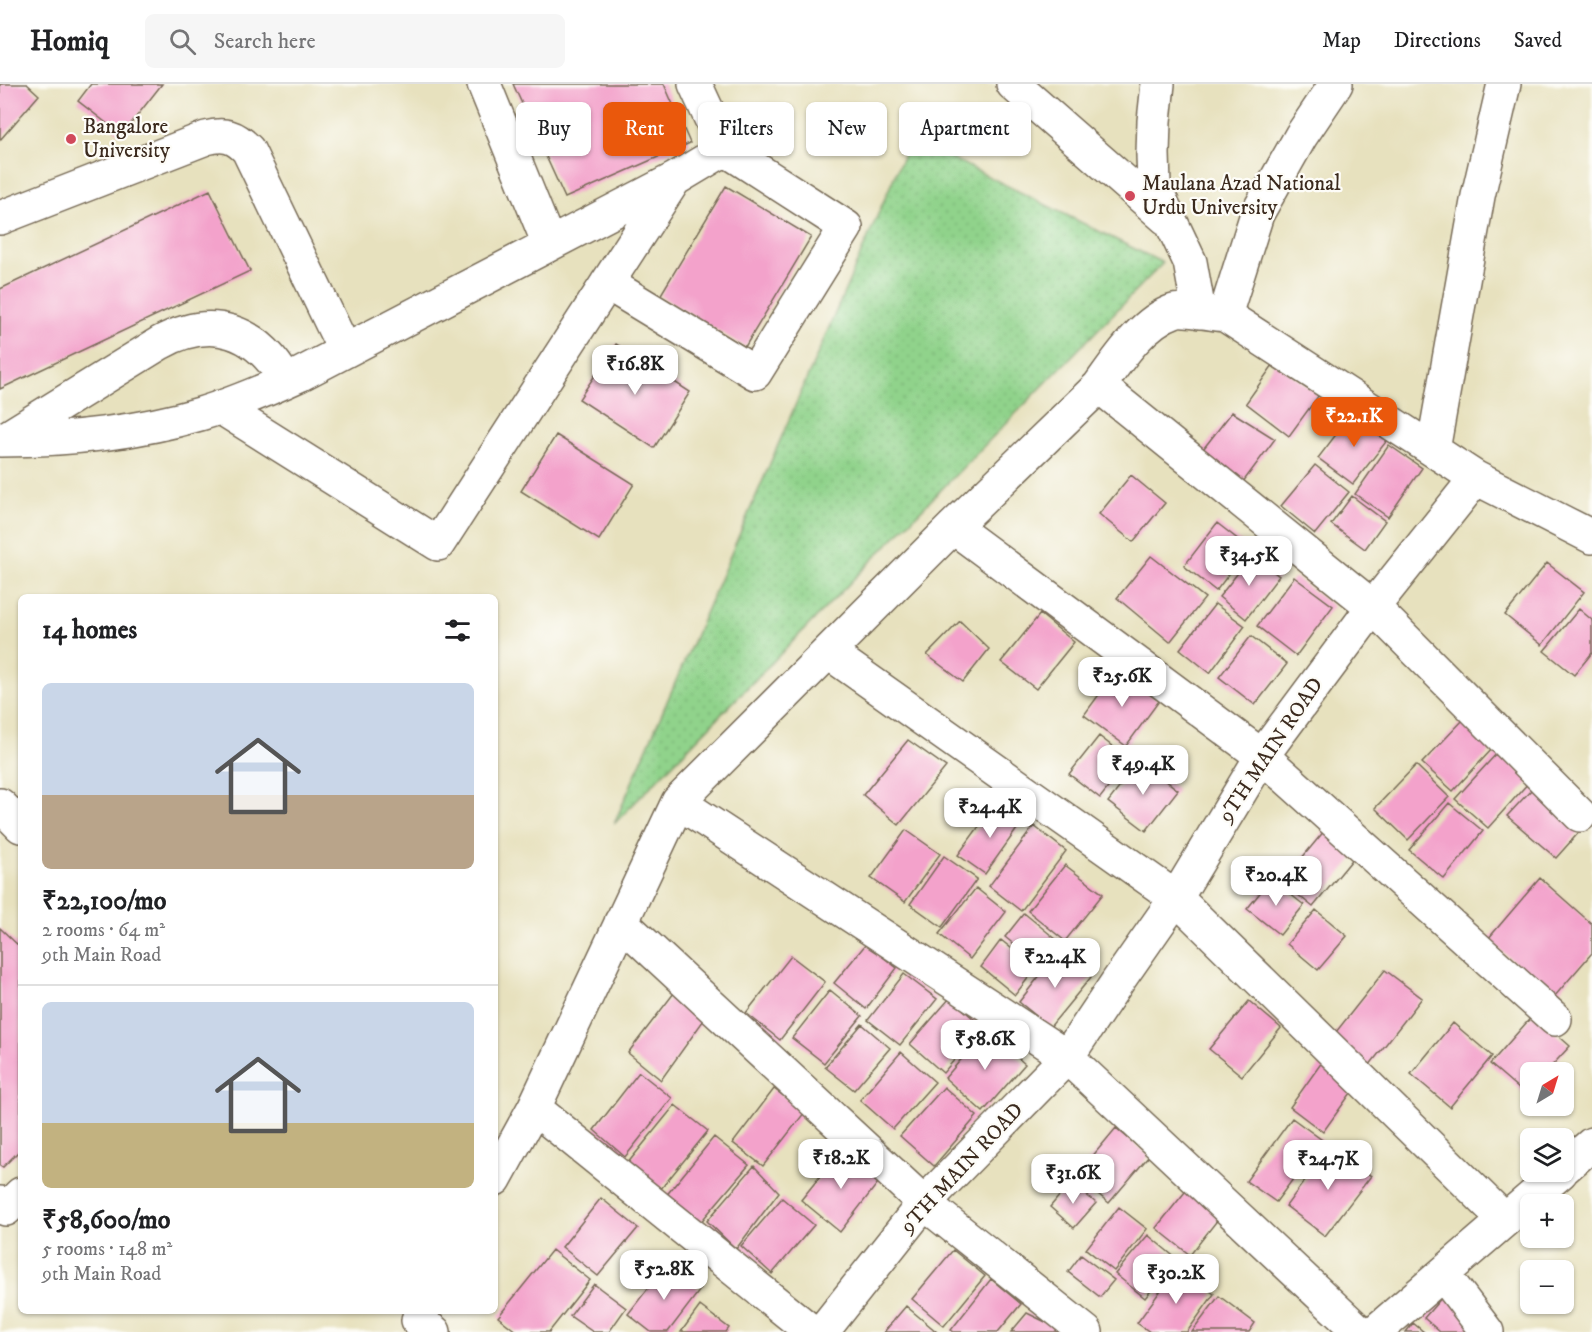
<!DOCTYPE html>
<html lang="en">
<head>
<meta charset="utf-8">
<style>
  :root { --surface:#fff; --page:#f6f6f6; --text:#202124; --muted:#757577; --line:#e0e0e0; --accent:#ea580c }
  body { margin:0; font-family:"IM FELL DW Pica",serif; background:var(--page); color:var(--text); height:100vh; display:flex; flex-direction:column; font-size:22px; white-space:nowrap }
  * { box-sizing:border-box; margin:0 }
  p { font-size:20px; color:var(--muted) }
  .icon { flex:none; width:33px; height:33px; fill:none; stroke:currentColor; stroke-width:2; stroke-linecap:round; stroke-linejoin:round }
  .map { position:relative; flex:1; overflow:hidden }
  .side { position:absolute; left:18px; top:510px; width:480px; height:720px; display:flex; flex-direction:column; background:var(--surface); border-radius:9px; box-shadow:0 2px 4px #0004 }
  .side>* { flex:none }
  .guide { position:absolute; left:516px; top:18px; width:570px; height:54px; display:flex; gap:12px }
  .needle { width:39px; rotate:38deg }
  .fabs { position:absolute; left:1520px; top:978px; display:grid; gap:12px }
  .fabs a { display:grid; place-items:center; width:54px; height:54px; border-radius:9px; background:var(--surface); box-shadow:0 2px 4px #0004; font-size:30px }
  .price { position:absolute; translate:-50% -51px; padding:0 14px; border-radius:12px; background:#fff; color:#222; font-size:20px; line-height:39px; filter:drop-shadow(0 2px 3px #0008) }
  .price::after { content:''; position:absolute; left:50%; top:36px; width:18px; height:14px; margin-left:-9px; background:inherit; clip-path:polygon(0 0,100% 0,50% 100%) }
  .price.selected { background:var(--accent); color:#fff }
  ul { padding:0; list-style:none }
  li { display:grid; align-content:center; gap:12px; height:318px; padding:0 24px }
  li+li { border-top:2px solid var(--line) }
  li span { display:grid; place-items:center; height:186px; border-radius:9px; color:#555 }
  li>.icon { margin-inline-start:auto }
  span .icon { width:108px; height:108px; fill:#fffc; stroke-width:1 }
  li b { font-size:26px }
  h2 { display:flex; justify-content:space-between; align-items:center; height:72px; padding:0 24px; font-size:26px }
  .tag { padding:0 21px; border-radius:9px; background:var(--surface); box-shadow:0 2px 4px #0004; font-size:21px; line-height:54px }
  .tag.selected { background:var(--accent); color:#fff }
  header { display:flex; align-items:center; gap:36px; box-sizing:border-box; height:84px; padding:0 30px; background:var(--surface); border-bottom:2px solid var(--line) }
  header strong { font-size:28px }
  nav { display:flex; gap:33px; margin-inline-start:auto; font-size:21px }
  .search { width:420px; height:54px; background:var(--page); display:flex; align-items:center; gap:15px; box-sizing:border-box; padding:0 21px; border-radius:9px; color:var(--muted); font-size:22px }
  .map>svg:first-child { display:block }
  .park { fill:url(#park-dots); stroke:#667e54; stroke-width:1.5 }
  .building { fill:#f3a2cb }
  .lines { fill:none; stroke-linecap:round; stroke-linejoin:round }
  .minor-casing { stroke:#776a56; stroke-width:36 }
  .minor { stroke:#fff; stroke-width:33 }
  .poi-dot { fill:#d1495b; stroke:#fdfcf7; stroke-width:2 }
  .labels { text-anchor:middle; dominant-baseline:central; stroke-width:4.5; stroke-linejoin:round; paint-order:stroke }
  .poi-label { font-size:21px; fill:#3b2a1e; stroke:#fdfcf7; text-anchor:start }
  .street-label { font-size:21px; fill:#3b2a1e; stroke:#fdfcf7 }
</style>
</head>
<body>
<header>
<strong>Homiq</strong>
<div class="search"><svg class="icon" aria-label="search" viewBox="0 0 24 24"><circle cx="10" cy="10" r="6"/><path d="M15 15l6 6"/></svg>Search here</div>
<nav><a>Map</a><a>Directions</a><a>Saved</a></nav>
</header>
<div class="map">
<svg width="1592" height="1248" viewBox="0 0 1592 1248">
  <defs>
    <pattern id="park-dots" width="8" height="8" patternUnits="userSpaceOnUse" patternTransform="scale(1.5)"><rect width="8" height="8" fill="#90d38b"/><path d="M2 2h.1M6 6h.1" fill="none" stroke="#7db578" stroke-width="1.8" stroke-linecap="round"/></pattern>
  </defs>
  <rect width="100%" height="100%" fill="#fdfcf7"/>
  <filter id="ink" filterUnits="userSpaceOnUse"><feTurbulence type="fractalNoise" baseFrequency=".0167" numOctaves="2"/><feDisplacementMap in="SourceGraphic" scale="12" xChannelSelector="R" yChannelSelector="G"/><feConvolveMatrix kernelMatrix="1 2 1 2 8 2 1 2 1" color-interpolation-filters="sRGB"/></filter>
  <filter id="wash" filterUnits="userSpaceOnUse"><feTurbulence type="fractalNoise" baseFrequency=".008" numOctaves="4" result="noise"/><feDisplacementMap in="SourceGraphic" scale="24" xChannelSelector="R" yChannelSelector="G"/><feGaussianBlur stdDeviation="1.35" result="paint"/><feColorMatrix in="noise" values="0 0 0 0 0 0 0 0 0 0 0 0 0 0 0 0 0 1.4 0 .05"/><feComposite in="paint" operator="in"/></filter>
  <g filter="url(#wash)">
    <rect width="100%" height="100%" fill="#e7e1be"/>
    <!-- park -->
    <path class="park" d="M911,54L1163,179L614,740Z"/>
    <g id="blocks">
      <!-- building -->
      <path class="building" d="M0,0H27L39,11L0,56Z
        M91,0H162L122,51L78,17Z
        M513,0H664L690,59L565,114Z
        M726,102L811,153L745,263L660,212Z
        M210,106L250,187L0,305V205Z
        M616,260L690,308L654,364L579,315Z
        M1275,278L1319,311L1289,352L1246,319Z
        M1354,327L1389,354L1353,400L1318,374Z
        M1232,328L1275,355L1237,406L1197,373Z
        M556,351L634,400L599,456L521,407Z
        M1389,361L1422,384L1388,433L1355,410Z
        M1315,381L1349,408L1315,450L1281,422Z
        M1131,391L1165,419L1133,458L1099,430Z
        M1352,412L1385,437L1365,465L1331,440Z
        M1217,439L1249,464L1216,507L1184,482Z
        M1252,471L1279,492L1246,535L1219,513Z
        M1151,472L1205,514L1170,558L1117,514Z
        M1547,479L1584,508L1542,561L1505,531Z
        M1294,493L1333,522L1296,572L1257,542Z
        M1215,520L1245,542L1210,589L1180,565Z
        M1579,525L1592,536V569L1574,591L1544,567Z
        M1040,530L1074,558L1036,605L1001,578Z
        M960,537L989,565L963,598L927,571Z
        M1251,552L1287,580L1255,621L1219,593Z
        M1117,586L1159,617L1126,662L1084,631Z
        M1464,635L1494,663L1453,707L1422,679Z
        M1099,652L1130,676L1100,714L1069,690Z
        M908,656L946,683L899,741L863,711Z
        M1498,668L1530,697L1488,744L1455,715Z
        M1140,677L1178,706L1146,747L1108,718Z
        M1416,681L1449,713L1408,756L1375,724Z
        M1533,704L1581,746L1556,774L1507,732Z
        M996,719L1022,738L985,790L958,771Z
        M1449,719L1483,747L1444,795L1409,766Z
        M1034,742L1066,767L1021,827L989,802Z
        M906,746L940,770L905,818L871,794Z
        M1325,746L1356,771L1313,823L1282,798Z
        M944,772L977,795L942,843L910,820Z
        M1065,781L1103,810L1065,857L1028,827Z
        M1540,794L1592,840V869L1554,913L1488,855Z
        M1271,795L1304,821L1280,851L1247,825Z
        M976,804L1006,828L970,875L939,850Z
        M1316,826L1347,852L1318,886L1287,860Z
        M1024,829L1057,856L1038,880L1005,853Z
        M0,844L21,864V1065L3,1083L0,1081Z
        M1001,856L1036,884L1015,911L981,883Z
        M866,860L897,884L866,925L834,899Z
        M1059,867L1091,893L1050,943L1019,918Z
        M791,872L825,898L780,956L746,929Z
        M1385,886L1422,914L1369,982L1332,953Z
        M904,890L937,915L900,961L868,936Z
        M830,906L862,932L824,979L792,954Z
        M674,909L706,933L661,996L628,969Z
        M950,914L983,943L943,989L910,960Z
        M1249,917L1281,944L1242,992L1209,965Z
        M1534,930L1570,962L1546,988H1530V1007L1526,1011L1490,980Z
        M1453,939L1492,972L1450,1023L1411,990Z
        M862,940L890,964L854,1006L825,983Z
        M986,947L1025,980L983,1028L945,994Z
        M901,968L935,998L893,1045L860,1016Z
        M1322,978L1356,1002L1323,1048L1290,1023Z
        M639,988L672,1014L625,1073L594,1046Z
        M944,1003L977,1032L934,1082L900,1052Z
        M774,1005L805,1028L763,1082L733,1059Z
        M675,1021L708,1047L660,1106L627,1080Z
        M1292,1034L1322,1056L1276,1118L1246,1097Z
        M1116,1044L1149,1072L1109,1119L1076,1092Z
        M714,1053L749,1081L699,1140L665,1113Z
        M1330,1062L1371,1092L1325,1152L1286,1122Z
        M842,1065L881,1095L840,1148L801,1116Z
        M754,1082L779,1108L736,1165L707,1137Z
        M1071,1098L1096,1119L1074,1144L1050,1123Z
        M1189,1103L1223,1129L1190,1171L1156,1144Z
        M601,1114L638,1144L598,1192L562,1163Z
        M782,1114L814,1141L772,1190L741,1162Z
        M1119,1123L1147,1145L1114,1187L1086,1165Z
        M1148,1151L1177,1175L1145,1214L1115,1190Z
        M552,1166L590,1196L549,1248H517L498,1233Z
        M953,1166L985,1192L944,1242L912,1215Z
        M1081,1171L1114,1196L1100,1213L1068,1188Z
        M667,1180L700,1206L668,1248H651L628,1230Z
        M1177,1184L1214,1210L1187,1248H1150L1137,1239Z
        M991,1195L1021,1220L998,1248H954L951,1246Z
        M594,1200L626,1224L609,1248H593L570,1232Z
        M1444,1211L1486,1248H1440L1424,1234Z
        M1219,1212L1255,1239L1249,1248H1192Z
        M700,1222L729,1244L726,1248H681Z
        M906,1222L937,1248H884Z
        M1027,1229L1066,1248H1011Z
        M1413,1239L1424,1248H1406Z"/>
    </g>
  </g>
  <g filter="url(#ink)">
    <use href="#blocks" fill-opacity="0" stroke="#776a56" stroke-width="1.5"/>
    <g class="lines">
      <!-- minor casing -->
      <g class="minor-casing">
        <path id="minor" d="M484,0L549,160
          M1013,0L1166,134
          M1158,0L1154,37L1153,70L1154,102L1190,178L1199,228
          M0,134L206,54C224,49 235,52 248,66L345,267
          M607,199L755,289L846,143L725,65L695,0
          M1225,231L1257,130L1301,52L1336,0
          M1099,302L1373,523L1580,731
          M220,323L438,460L674,96
          M0,356C68,356 135,349 200,330C234,320 266,306 299,291L675,95L725,65
          M3,356L160,259C212,230 257,246 286,297
          M1433,366L1478,112L1504,0
          M953,443L1262,672L1555,935
          M828,568L1176,814L1505,1136
          M678,718L1067,973L1360,1248
          M0,721L21,742
          M621,838L924,1119L1086,1248
          M534,1024L812,1248
          M1563,1085L1592,1060
          M495,1095L534,1024L678,718L953,443L1099,302C1117,277 1143,237 1174,227C1182,224 1214,230 1225,231L1476,394L1592,453
          M0,1119L6,1125L21,1110
          M1443,1190L1487,1248
          M423,1227L418,1236L434,1248
          M822,1248L924,1119L1067,973L1118,897L1176,814L1262,672L1373,523L1476,394
          M1375,1248L1561,1088"/>
      </g>
      <!-- minor -->
      <use href="#minor" class="minor"/>
    </g>
  </g>
  <!-- markers -->
  <g class="poi-dot">
    <circle cx="71" cy="55" r="6"/>
    <circle cx="1130" cy="112" r="6"/>
  </g>
  <g class="labels">
    <!-- poi labels -->
    <g class="poi-label">
      <text x="83" y="43">Bangalore<tspan x="83" dy="24">University</tspan></text>
      <text x="1142" y="100">Maulana Azad National<tspan x="1142" dy="24">Urdu University</tspan></text>
    </g>
    <!-- street labels -->
    <g class="street-label">
      <text transform="translate(1271 666) rotate(-56)">9TH MAIN ROAD</text>
      <text transform="translate(962 1084) rotate(-47)">9TH MAIN ROAD</text>
    </g>
  </g>
</svg>
<div class="fabs">
<a><svg class="needle" viewBox="-14 -14 28 28"><path d="M0-13l5 13h-10z" fill="#e53935"/><path d="M0 13l5-13h-10z" fill="#757577"/></svg></a>
<a><svg class="icon" aria-label="layers" viewBox="0 0 24 24"><path d="M12 4l9 5-9 5-9-5zM3 14l9 5 9-5"/></svg></a>
<a>+</a>
<a>−</a>
</div>
<b class="price" style="left:635px;top:312px">₹16.8K</b>
<b class="price selected" style="left:1354px;top:364px">₹22.1K</b>
<b class="price" style="left:1249px;top:503px">₹34.5K</b>
<b class="price" style="left:1122px;top:624px">₹25.6K</b>
<b class="price" style="left:1143px;top:712px">₹49.4K</b>
<b class="price" style="left:990px;top:755px">₹24.4K</b>
<b class="price" style="left:1276px;top:823px">₹20.4K</b>
<b class="price" style="left:1055px;top:905px">₹22.4K</b>
<b class="price" style="left:985px;top:987px">₹58.6K</b>
<b class="price" style="left:841px;top:1106px">₹18.2K</b>
<b class="price" style="left:1328px;top:1107px">₹24.7K</b>
<b class="price" style="left:1073px;top:1121px">₹31.6K</b>
<b class="price" style="left:664px;top:1217px">₹52.8K</b>
<b class="price" style="left:1176px;top:1221px">₹30.2K</b>
<div class="guide">
<a class="tag">Buy</a>
<a class="tag selected">Rent</a>
<a class="tag">Filters</a>
<a class="tag">New</a>
<a class="tag">Apartment</a>
</div>
<section class="side">
<h2>14 homes<svg class="icon" aria-label="filters" viewBox="0 0 24 24"><path d="M4 7h16M4 17h16"/><circle cx="9" cy="7" r="2"/><circle cx="15" cy="17" r="2"/></svg></h2>
<ul>
<li><span style="background:linear-gradient(#c9d6e8 60%,#b9a48a 0)"><svg class="icon" aria-label="home" viewBox="0 0 24 24"><path d="M3 11l9-7 9 7M6 9v11h12V9"/></svg></span><div><b>₹22,100/mo</b><p>2 rooms · 64 m²</p><p>9th Main Road</p></div></li>
<li><span style="background:linear-gradient(#c9d6e8 65%,#c2b280 0)"><svg class="icon" aria-label="home" viewBox="0 0 24 24"><path d="M3 11l9-7 9 7M6 9v11h12V9"/></svg></span><div><b>₹58,600/mo</b><p>5 rooms · 148 m²</p><p>9th Main Road</p></div></li>
</ul>
</section>
</div>
</body>
</html>
